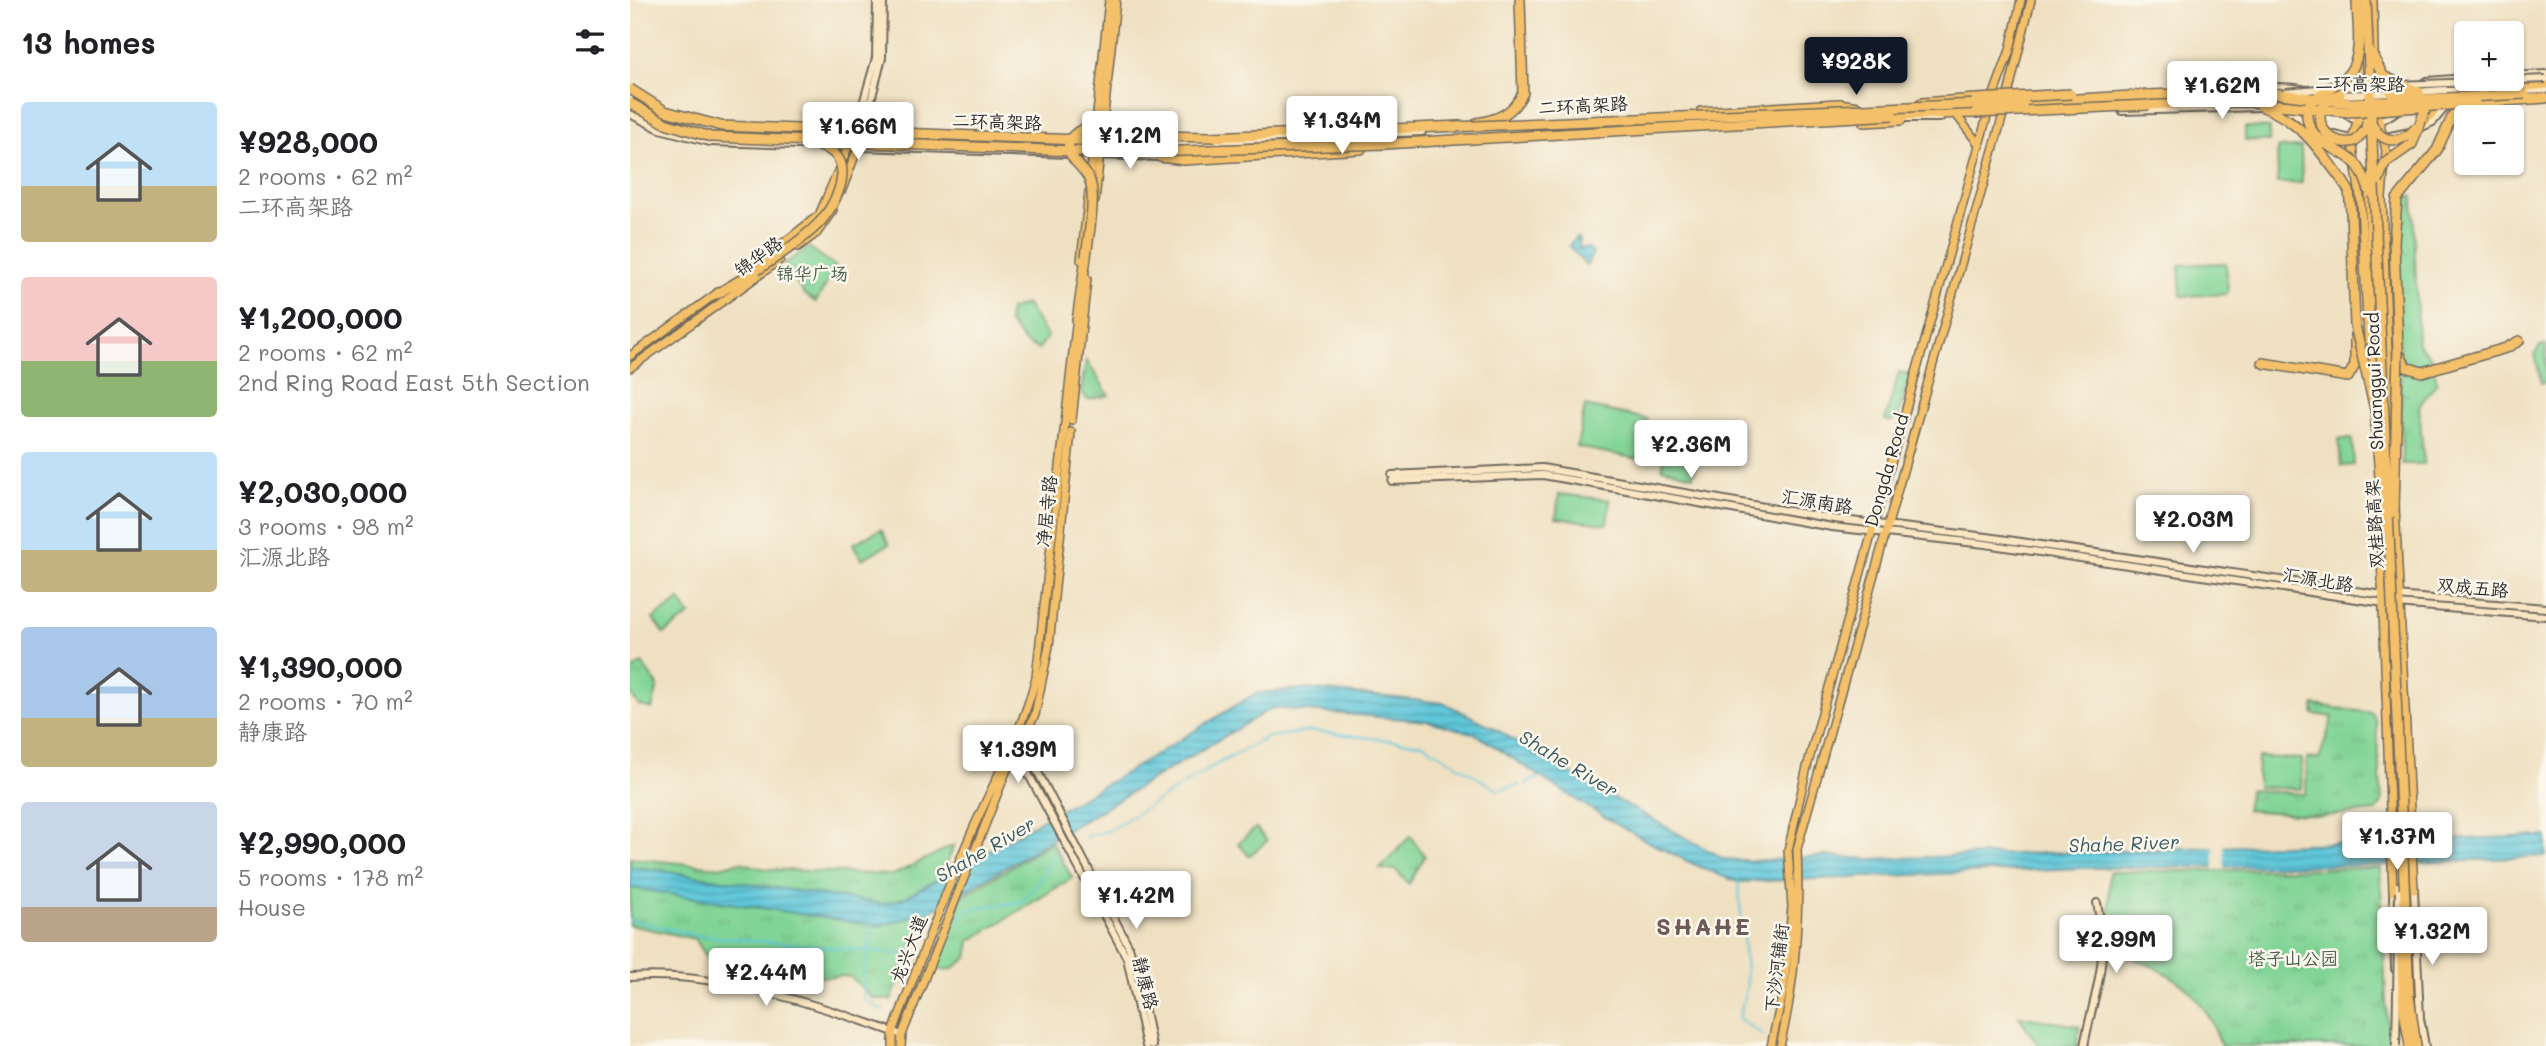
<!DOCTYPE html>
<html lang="en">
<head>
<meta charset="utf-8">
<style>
  :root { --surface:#fff; --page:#f6f6f6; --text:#202124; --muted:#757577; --accent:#111827 }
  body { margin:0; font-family:Mali,"LXGW WenKai TC",sans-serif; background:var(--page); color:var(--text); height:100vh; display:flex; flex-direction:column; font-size:26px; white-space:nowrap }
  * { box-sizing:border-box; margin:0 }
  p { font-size:23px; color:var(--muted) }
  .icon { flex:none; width:38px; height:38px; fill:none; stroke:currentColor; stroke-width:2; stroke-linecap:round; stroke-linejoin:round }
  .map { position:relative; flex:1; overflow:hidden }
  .panel { display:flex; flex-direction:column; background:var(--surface); width:630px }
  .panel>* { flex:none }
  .fabs { position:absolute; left:1824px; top:21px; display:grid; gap:14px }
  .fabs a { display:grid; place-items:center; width:70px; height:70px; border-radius:7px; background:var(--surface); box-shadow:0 2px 5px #0004; font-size:35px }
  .price { position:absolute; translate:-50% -60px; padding:0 16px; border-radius:7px; background:#fff; color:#222; font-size:23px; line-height:46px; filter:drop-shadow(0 2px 4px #0008) }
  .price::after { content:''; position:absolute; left:50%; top:42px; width:21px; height:16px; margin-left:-10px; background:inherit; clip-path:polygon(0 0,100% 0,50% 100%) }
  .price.on { background:var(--accent); color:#fff }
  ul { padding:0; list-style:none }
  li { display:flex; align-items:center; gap:21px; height:175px; padding:0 21px }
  li span { display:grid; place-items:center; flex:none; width:196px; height:140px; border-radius:7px; color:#555 }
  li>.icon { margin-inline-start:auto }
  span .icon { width:84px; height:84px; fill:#fffc; stroke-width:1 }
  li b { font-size:30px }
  h2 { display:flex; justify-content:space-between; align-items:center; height:84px; padding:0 21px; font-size:30px }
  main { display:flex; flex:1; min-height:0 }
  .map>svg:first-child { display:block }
  .green { fill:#81d495; stroke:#568060; stroke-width:2 }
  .park { fill:url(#park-tufts); stroke:#568060; stroke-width:2 }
  .water { fill:url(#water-rules); stroke:#457982; stroke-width:2 }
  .pier { fill:#efe0c1 }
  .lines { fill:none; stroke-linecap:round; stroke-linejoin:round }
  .stream { stroke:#5fc7da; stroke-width:2 }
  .secondary-casing { stroke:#706a60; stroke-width:10 }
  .primary-casing { stroke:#706a60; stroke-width:10 }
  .highway-casing { stroke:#706a60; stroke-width:12 }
  .secondary { stroke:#fbe6c3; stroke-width:6 }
  .primary { stroke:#f4c16a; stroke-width:7 }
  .highway { stroke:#f4c16a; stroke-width:9 }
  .secondary-bridge-casing { stroke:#706a60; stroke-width:10; stroke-linecap:butt }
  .highway-bridge-casing { stroke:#706a60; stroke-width:12; stroke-linecap:butt }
  .secondary-bridge { stroke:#fbe6c3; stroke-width:6 }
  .highway-bridge { stroke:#f4c16a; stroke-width:9 }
  .labels { text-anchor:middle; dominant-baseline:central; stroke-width:5; stroke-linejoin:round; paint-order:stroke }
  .street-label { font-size:18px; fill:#2b2b2b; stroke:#fbf7ec }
  .park-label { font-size:18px; fill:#455e4b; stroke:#fbf7ec }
  .water-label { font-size:19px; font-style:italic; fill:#3b5a60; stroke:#fbf7ec }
  .district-label { font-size:24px; font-weight:bold; letter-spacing:2px; fill:#6f5a58; stroke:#fbf7ec }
</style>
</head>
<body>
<main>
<section class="panel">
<h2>13 homes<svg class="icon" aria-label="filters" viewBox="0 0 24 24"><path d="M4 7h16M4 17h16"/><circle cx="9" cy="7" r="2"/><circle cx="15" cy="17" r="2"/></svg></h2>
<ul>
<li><span style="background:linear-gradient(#bfe0f5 60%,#c2b280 0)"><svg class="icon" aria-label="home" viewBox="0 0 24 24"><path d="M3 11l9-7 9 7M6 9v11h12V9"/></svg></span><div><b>¥928,000</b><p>2 rooms · 62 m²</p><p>二环高架路</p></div></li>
<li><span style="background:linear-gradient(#f6c9c9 60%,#8fb573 0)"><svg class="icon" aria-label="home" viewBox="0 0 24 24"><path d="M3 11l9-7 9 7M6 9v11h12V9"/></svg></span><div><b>¥1,200,000</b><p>2 rooms · 62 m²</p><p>2nd Ring Road East 5th Section</p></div></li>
<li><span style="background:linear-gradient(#bfe0f5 70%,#c2b280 0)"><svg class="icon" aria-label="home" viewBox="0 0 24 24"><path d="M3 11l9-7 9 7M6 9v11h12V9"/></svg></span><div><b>¥2,030,000</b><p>3 rooms · 98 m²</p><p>汇源北路</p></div></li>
<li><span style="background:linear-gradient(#a9c7e8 65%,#c2b280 0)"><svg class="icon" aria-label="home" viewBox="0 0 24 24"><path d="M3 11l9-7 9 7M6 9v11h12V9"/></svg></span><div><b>¥1,390,000</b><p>2 rooms · 70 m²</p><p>静康路</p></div></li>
<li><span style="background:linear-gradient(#c9d6e8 75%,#b9a48a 0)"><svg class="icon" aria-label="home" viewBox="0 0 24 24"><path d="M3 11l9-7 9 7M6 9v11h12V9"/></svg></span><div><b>¥2,990,000</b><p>5 rooms · 178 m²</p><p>House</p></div></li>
</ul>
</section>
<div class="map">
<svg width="1916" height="1046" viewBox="0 0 1916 1046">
  <defs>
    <pattern id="park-tufts" width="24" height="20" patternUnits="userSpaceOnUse" patternTransform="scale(1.75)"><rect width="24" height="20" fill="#81d495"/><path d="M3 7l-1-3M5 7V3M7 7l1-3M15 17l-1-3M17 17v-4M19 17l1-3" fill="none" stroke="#70b681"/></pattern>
    <pattern id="water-rules" width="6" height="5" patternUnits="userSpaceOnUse" patternTransform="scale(1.75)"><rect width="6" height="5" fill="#5fc7da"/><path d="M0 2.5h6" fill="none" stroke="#4fa2b1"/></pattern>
  </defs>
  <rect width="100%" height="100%" fill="#fbf7ec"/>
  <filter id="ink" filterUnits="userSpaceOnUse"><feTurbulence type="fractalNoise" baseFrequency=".0143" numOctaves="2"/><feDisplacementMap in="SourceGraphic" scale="14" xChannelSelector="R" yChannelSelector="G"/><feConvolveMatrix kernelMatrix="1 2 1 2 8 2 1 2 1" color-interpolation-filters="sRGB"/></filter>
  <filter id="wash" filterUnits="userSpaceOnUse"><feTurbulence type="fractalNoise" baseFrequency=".00686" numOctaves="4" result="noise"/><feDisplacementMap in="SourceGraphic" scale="28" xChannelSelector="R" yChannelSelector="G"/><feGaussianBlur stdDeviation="1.57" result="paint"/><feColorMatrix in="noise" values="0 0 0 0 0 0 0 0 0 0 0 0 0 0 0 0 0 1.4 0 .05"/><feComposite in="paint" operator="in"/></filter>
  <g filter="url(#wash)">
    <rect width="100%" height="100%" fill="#efe0c1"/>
    <!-- green -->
    <path class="green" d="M1615,127L1640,128L1639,141L1615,140Z
      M1671,147L1672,183H1648L1647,148Z
      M1596,263L1598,294L1551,296L1549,265Z
      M396,304L418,337L408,349L395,343L378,322L380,310Z
      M955,406L1017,419L1008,459L947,447Z
      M1042,426L1073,434L1063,476L1032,468Z
      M1709,439H1722L1724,465L1711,466Z
      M929,494L980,500L977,524L926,518Z
      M251,529L259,544L232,559L223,544Z
      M50,600L60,615L34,634L23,619Z
      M1628,757L1672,759L1671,789L1627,787Z
      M626,828L637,841L619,856L608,843Z
      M1389,1016L1449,1026L1447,1046H1409Z"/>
    <!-- park -->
    <path class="park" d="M1783,196L1788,344L1801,358L1807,382L1789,406L1794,464H1772L1767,221L1772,197Z
      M179,247L206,267L186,302L174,294L154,264Z
      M1916,345V382L1911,383L1905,354L1910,346Z
      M456,360L479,395L458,400L451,392Z
      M1269,372L1281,374L1268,417L1260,422L1255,420Z
      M12,663L28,686L22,709L8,705L0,693V671Z
      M1684,705L1742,713L1746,722L1752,802L1747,811L1692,816L1616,810L1620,790L1676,794L1677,758L1689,759L1703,717L1683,714Z
      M780,836L795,856L779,884L766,870L750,869Z
      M422,842L442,878L340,941L337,958L322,969L301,970L331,897Z
      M324,845L261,1000L242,998L220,976L158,978L80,962L65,939L0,925V858L89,867L110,862L135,869L263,875Z
      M1750,868L1758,1046H1591C1572,983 1535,971 1479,948V872Z"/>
    <!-- water -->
    <path class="water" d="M946,237L949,239V248H959L963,253L956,266L939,246Z
      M676,689L814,703L863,727L907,755L1094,859L1124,861L1195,856L1239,859L1916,836V856L1746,865L1452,868L1108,882C1014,848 928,789 846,734L798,721L642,708L300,912L250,926L0,888V866L253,904L274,898L504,768L626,693Z"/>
    <!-- pier -->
    <path class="pier" d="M1584,844H1594L1595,870H1584Z"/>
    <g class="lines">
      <!-- stream -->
      <path class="stream" d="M895,784L912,776
        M455,837L480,830L587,764L638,737L681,731L793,744L868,790L889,785
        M1108,879L1117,985L1109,1019L1133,1035
        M0,920L64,935L283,955
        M242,924C241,950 229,973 234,999L254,1011
        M308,959C317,951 316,938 321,928C333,902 367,907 391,902L405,887L424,855"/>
    </g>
  </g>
  <g filter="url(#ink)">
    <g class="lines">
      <!-- secondary casing -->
      <g class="secondary-casing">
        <path id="secondary" d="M1881,76L1916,74
          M1790,85L1797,81L1836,78
          M1627,88C1643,87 1661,86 1677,90C1716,102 1724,145 1769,109
          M1703,88L1720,87
          M1815,90L1837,88
          M1890,91L1916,90
          M1618,98H1640
          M1509,101L1568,98
          M21,106L34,116L86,129
          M1652,109L1663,112L1686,130L1721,139
          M1492,111L1631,107
          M0,114L30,129L80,142L531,157
          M1269,118H1310
          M1790,128L1803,122L1816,106
          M170,133L306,139
          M224,135L246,58L247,0
          M232,135L252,58L253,0
          M1755,137L1780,132
          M387,142L522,144L792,132
          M762,475L912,468L1204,519L1357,537L1753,595L1916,608
          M762,481L913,475L1202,527L1355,544L1754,603L1916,616
          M390,738L499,947L508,976L522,1046
          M385,749L497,958L516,1046
          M1784,890L1790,1018L1795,1046
          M1765,969L1763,892L1767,886H1776
          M0,977C85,970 192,1006 272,1035
          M1769,1007L1776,1046
          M1454,1046C1465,987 1480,966 1467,903
          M1770,1046L1771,1034"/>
      </g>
      <!-- primary casing -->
      <g class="primary-casing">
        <path id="primary" d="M1743,0L1745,91
          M1727,60L1730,110L1722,140L1731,204L1738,340
          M1746,106L1756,151L1752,197L1762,452
          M1328,117L1350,146
          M460,180L479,0
          M212,190L232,137
          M465,201L486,0
          M168,247L187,233L203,210
          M451,260L459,192
          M114,274L189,215L223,136
          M0,356L90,291
          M0,368L150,260
          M442,420L457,279
          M1765,506L1784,890
          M1750,526L1763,892
          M263,1046V1032C288,966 312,900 340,836C363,783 392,733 406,677L447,317
          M271,1046L272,1035L376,772L405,715L419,646L441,432
          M1141,1046L1153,992L1158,952L1162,907L1158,850L1177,767L1361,102L1380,50L1391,0
          M1150,1046C1166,980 1170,916 1167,849L1374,111L1401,0"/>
      </g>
      <!-- highway casing -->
      <g class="highway-casing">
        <path id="highway" d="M1830,93L1916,84
          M1394,102L1519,95
          M1292,103L1346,99
          M1519,105L1577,102
          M1071,112L1209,104L1228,107
          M1263,115L1345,113
          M1234,122L1271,120
          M847,123C869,119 882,114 893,93L890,0
          M1792,124L1811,102
          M581,137L830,126
          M530,157L554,160L731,149
          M1712,180L1719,191L1721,211
          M1740,192L1743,378
          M1764,243L1767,199L1807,150L1823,115L1845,103L1916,98
          M87,294L127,270
          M447,321L456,257
          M1769,353L1776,367L1792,372L1876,348L1889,341
          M1633,363L1718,377L1725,365V335"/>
      </g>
      <!-- secondary -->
      <use href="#secondary" class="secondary"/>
      <!-- primary -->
      <use href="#primary" class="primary"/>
      <!-- highway -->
      <use href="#highway" class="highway"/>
      <!-- secondary-bridge casing -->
      <g class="secondary-bridge-casing">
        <path id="secondary-bridge" d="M1720,87L1916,79
          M1656,92L1697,88
          M1785,92L1815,90
          M1708,95L1764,93
          M1766,1046L1769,892"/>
      </g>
      <!-- highway-bridge casing -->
      <g class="highway-bridge-casing">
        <path id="highway-bridge" d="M1727,0C1727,22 1733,49 1722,69C1709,92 1665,93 1680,127C1690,148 1712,148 1726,164C1733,171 1736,183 1740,192
          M1736,0L1779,996L1786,1046
          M1742,54L1753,76L1789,92L1796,108L1782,144L1755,163L1748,181
          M0,89L35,111L91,126L474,141L520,139
          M1761,93L1780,97
          M1710,94C1674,104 1691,150 1726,141L1736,129L1737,121
          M1519,95L1626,91L1721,103L1895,94
          M1346,99L1441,94
          M1577,102H1620L1719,112L1845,103
          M0,103L35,123L81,137L497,153L753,144L1263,115
          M1631,106C1672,122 1687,147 1712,180
          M1345,113L1519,105
          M1742,124C1752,145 1772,144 1786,128
          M822,127L1394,102
          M515,136L586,137
          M1721,211L1725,326L1745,409L1754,533
          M456,257C458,238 467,195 459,179C452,164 436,159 439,141C454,117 475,134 497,135
          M127,270C148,256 170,242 188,224C208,204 230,154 188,146
          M1764,512L1768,350L1764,243
          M1771,947L1774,1010L1780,1046"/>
      </g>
      <!-- secondary-bridge -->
      <use href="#secondary-bridge" class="secondary-bridge"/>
      <!-- highway-bridge -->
      <use href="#highway-bridge" class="highway-bridge"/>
    </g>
  </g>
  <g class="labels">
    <!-- street labels -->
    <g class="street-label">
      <text transform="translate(1730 83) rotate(1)">二环高架路</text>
      <text transform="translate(953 105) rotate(-3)">二环高架路</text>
      <text transform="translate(367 121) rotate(2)">二环高架路</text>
      <text transform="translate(128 256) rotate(-36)">锦华路</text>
      <text transform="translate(1744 381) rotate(-92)">Shuanggui Road</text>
      <text transform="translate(1256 470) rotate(-74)">Dongda Road</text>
      <text transform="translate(1187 501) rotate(9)">汇源南路</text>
      <text transform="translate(416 511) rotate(-84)">净居寺路</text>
      <text transform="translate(1744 524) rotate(-93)">双桂路高架</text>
      <text transform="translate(1688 579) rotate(9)">汇源北路</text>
      <text transform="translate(1843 587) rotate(5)">双成五路</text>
      <text transform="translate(278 949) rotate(-69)">龙兴大道</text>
      <text transform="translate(1146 968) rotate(-83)">下沙河铺街</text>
      <text transform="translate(516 983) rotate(76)">静康路</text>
    </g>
    <!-- park labels -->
    <g class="park-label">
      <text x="182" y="273">锦华广场</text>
      <text x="1663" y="958">塔子山公园</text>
    </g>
    <!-- water labels -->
    <g class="water-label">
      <text transform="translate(939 763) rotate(31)">Shahe River</text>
      <text transform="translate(1494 843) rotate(-2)">Shahe River</text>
      <text transform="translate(355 849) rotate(-30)">Shahe River</text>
    </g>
    <!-- district labels -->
    <g class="district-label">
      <text x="1074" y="925">SHAHE</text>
    </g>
  </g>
</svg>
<div class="fabs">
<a>+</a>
<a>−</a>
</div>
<b class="price on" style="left:1226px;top:97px">¥928K</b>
<b class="price" style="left:1592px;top:121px">¥1.62M</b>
<b class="price" style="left:712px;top:156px">¥1.34M</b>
<b class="price" style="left:228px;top:162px">¥1.66M</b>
<b class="price" style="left:500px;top:171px">¥1.2M</b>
<b class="price" style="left:1061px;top:480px">¥2.36M</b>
<b class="price" style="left:1563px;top:555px">¥2.03M</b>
<b class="price" style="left:388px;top:785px">¥1.39M</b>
<b class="price" style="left:1767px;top:872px">¥1.37M</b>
<b class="price" style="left:506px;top:931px">¥1.42M</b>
<b class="price" style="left:1802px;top:967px">¥1.32M</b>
<b class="price" style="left:1486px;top:975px">¥2.99M</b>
<b class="price" style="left:136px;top:1008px">¥2.44M</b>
</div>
</main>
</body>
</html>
